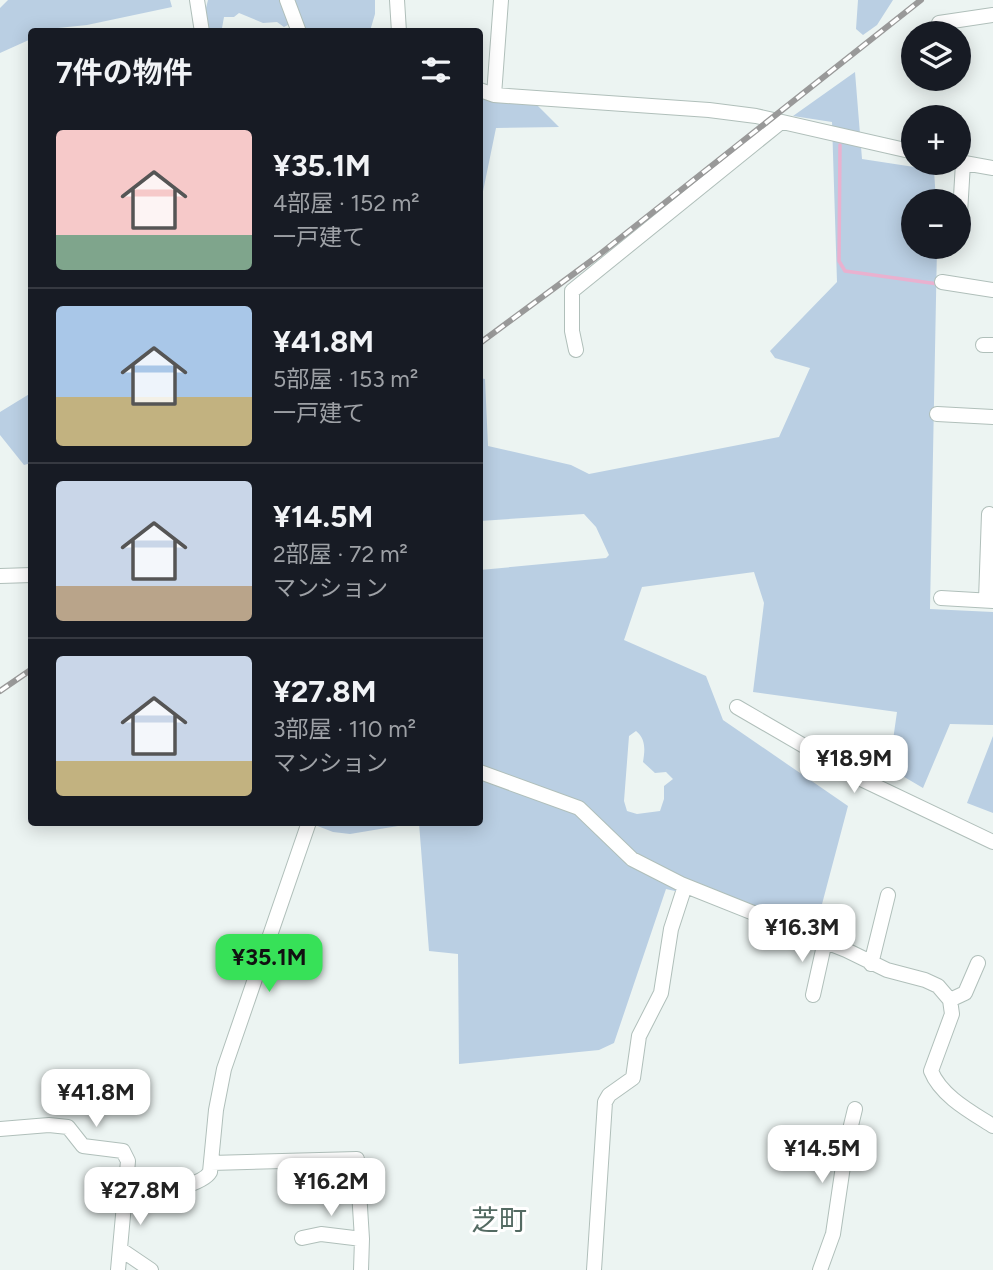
<!DOCTYPE html>
<html lang="ja">
<head>
<meta charset="utf-8">
<style>
  :root { --surface:#171b24; --page:#242831; --text:#f1f3f6; --muted:#9ea1a6; --line:#363941; --accent:#37e158 }
  body { margin:0; font-family:Figtree,"Noto Sans JP",sans-serif; background:var(--page); color:var(--text); height:100vh; display:flex; flex-direction:column; font-size:26px; white-space:nowrap }
  * { box-sizing:border-box; margin:0 }
  p { font-size:23px; color:var(--muted) }
  .icon { flex:none; width:38px; height:38px; fill:none; stroke:currentColor; stroke-width:2; stroke-linecap:round; stroke-linejoin:round }
  .map { position:relative; flex:1; overflow:hidden }
  .side { position:absolute; left:28px; top:28px; width:455px; height:798px; display:flex; flex-direction:column; background:var(--surface); border-radius:7px; box-shadow:0 4px 18px #0003 }
  .side>* { flex:none }
  .fabs { position:absolute; left:901px; top:21px; display:grid; gap:14px }
  .fabs a { display:grid; place-items:center; width:70px; height:70px; border-radius:50%; background:var(--surface); box-shadow:0 4px 18px #0003; font-size:35px }
  .price { position:absolute; translate:-50% -60px; padding:0 16px; border-radius:14px; background:#fff; color:#222; font-size:23px; line-height:46px; filter:drop-shadow(0 2px 4px #0008) }
  .price::after { content:''; position:absolute; left:50%; top:42px; width:21px; height:16px; margin-left:-10px; background:inherit; clip-path:polygon(0 0,100% 0,50% 100%) }
  .price.selected { background:var(--accent); color:#111 }
  ul { padding:0; list-style:none }
  li { display:flex; align-items:center; gap:21px; height:175px; padding:0 28px }
  li+li { border-top:2px solid var(--line) }
  li span { display:grid; place-items:center; flex:none; width:196px; height:140px; border-radius:7px; color:#555 }
  li>.icon { margin-inline-start:auto }
  span .icon { width:84px; height:84px; fill:#fffc; stroke-width:1 }
  li b { font-size:30px }
  h2 { display:flex; justify-content:space-between; align-items:center; height:84px; padding:0 28px; font-size:30px }
  .map>svg:first-child { display:block }
  .green { fill:#bacfe3; fill-rule:evenodd }
  .lines { fill:none; stroke-linecap:round; stroke-linejoin:round }
  .stream { stroke:#e9b1cf; stroke-width:3.5 }
  .street-casing { stroke:#b0bfba; stroke-width:16 }
  .street { stroke:#fff; stroke-width:14 }
  .rail-casing { stroke:#999; stroke-width:6 }
  .rail { stroke:#fff; stroke-width:3.5; stroke-dasharray:10; stroke-linecap:butt }
  .labels { text-anchor:middle; dominant-baseline:central; stroke-width:6; stroke-linejoin:round; paint-order:stroke }
  .neighbourhood-label { font-size:28px; fill:#536a62; stroke:#fff }
</style>
</head>
<body>
<div class="map">
<svg width="993" height="1270" viewBox="0 0 993 1270">
  <rect width="100%" height="100%" fill="#ecf4f2"/>
  <!-- green -->
  <path class="green" d="M8,0H170L172,7L87,25L58,28L49,31L32,32L31,39L0,53V8Z
    M208,0H375V14L370,31H303L290,24L284,27L277,22L263,23L239,13L234,17H224L222,28L226,31L230,29L231,31L200,32Z
    M858,0H893L877,25L863,35L856,29Z
    M855,72L862,159L934,170L936,201H914V247H937L930,609L993,612V725L950,724L923,788L889,768L897,712L753,692L764,603L754,572L642,587L624,640L706,676L723,720L848,806L817,923L666,889L614,1043L599,1050L459,1064L458,954L429,951L419,823L480,822V570L606,558L609,555L596,527L584,514L480,521V378L485,379L488,446L571,465L589,474L779,437L810,368L775,358L770,351L837,282L832,122L793,116ZM636,731C646,739 645,750 643,762L655,773L666,772L673,779L664,786V799L660,811L637,814L627,811L624,801L629,736Z
    M480,91L537,105L559,127L496,128L480,206Z
    M31,393V463L24,465L0,435V412Z
    M993,736V813L967,803Z
    M310,823H416L350,834L333,832Z"/>
  <g class="lines">
    <!-- stream -->
    <path class="stream" d="M840,145L839,261L845,271L938,284"/>
    <!-- street casing -->
    <g class="street-casing">
      <path id="street" d="M197,0L202,32
        M287,0L299,32
        M397,0L399,32
        M939,33V23L993,15
        M480,90L494,95L709,110L756,116L914,152
        M494,95L501,0
        M959,162L993,168
        M959,230L963,163
        M942,282L993,290
        M983,345H993
        M576,350L572,331V291L781,122
        M937,414L993,417
        M0,576L32,575
        M941,598L993,601
        M986,600L989,514
        M737,707L861,779L993,842
        M480,772L579,808L632,859L681,884L846,950L887,970L925,980L938,986L950,1000L952,1014L931,1071C941,1096 971,1112 993,1126
        M871,964L888,895
        M813,995L825,941
        M950,1000L965,993L978,963
        M0,1129L49,1125L68,1127L83,1146L123,1151L128,1161L118,1270
        M211,1163L357,1159L362,1239L361,1270
        M125,1200C144,1196 202,1187 210,1172L216,1110L224,1069L309,822
        M302,1238L321,1234L362,1239
        M120,1249L151,1270
        M594,1270L605,1102L609,1095L633,1078L639,1036L661,993L671,929L685,886
        M820,1270L833,1234L846,1146L855,1109"/>
    </g>
    <!-- street -->
    <use href="#street" class="street"/>
    <!-- rail casing -->
    <g class="rail-casing">
      <path id="rail" d="M480,343L595,258L921,0
        M0,691L32,669"/>
    </g>
    <!-- rail -->
    <use href="#rail" class="rail"/>
  </g>
  <g class="labels">
    <!-- neighbourhood labels -->
    <g class="neighbourhood-label">
      <text x="499" y="1220">芝町</text>
    </g>
  </g>
</svg>
<div class="fabs">
<a><svg class="icon" aria-label="layers" viewBox="0 0 24 24"><path d="M12 4l9 5-9 5-9-5zM3 14l9 5 9-5"/></svg></a>
<a>+</a>
<a>−</a>
</div>
<b class="price" style="left:854px;top:795px">¥18.9M</b>
<b class="price" style="left:802px;top:964px">¥16.3M</b>
<b class="price selected" style="left:269px;top:994px">¥35.1M</b>
<b class="price" style="left:96px;top:1129px">¥41.8M</b>
<b class="price" style="left:822px;top:1185px">¥14.5M</b>
<b class="price" style="left:331px;top:1218px">¥16.2M</b>
<b class="price" style="left:140px;top:1227px">¥27.8M</b>
<section class="side">
<h2>7件の物件<svg class="icon" aria-label="filters" viewBox="0 0 24 24"><path d="M4 7h16M4 17h16"/><circle cx="9" cy="7" r="2"/><circle cx="15" cy="17" r="2"/></svg></h2>
<ul>
<li><span style="background:linear-gradient(#f6c9c9 75%,#7fa58c 0)"><svg class="icon" aria-label="home" viewBox="0 0 24 24"><path d="M3 11l9-7 9 7M6 9v11h12V9"/></svg></span><div><b>¥35.1M</b><p>4部屋 · 152 m²</p><p>一戸建て</p></div></li>
<li><span style="background:linear-gradient(#a9c7e8 65%,#c2b280 0)"><svg class="icon" aria-label="home" viewBox="0 0 24 24"><path d="M3 11l9-7 9 7M6 9v11h12V9"/></svg></span><div><b>¥41.8M</b><p>5部屋 · 153 m²</p><p>一戸建て</p></div></li>
<li><span style="background:linear-gradient(#c9d6e8 75%,#b9a48a 0)"><svg class="icon" aria-label="home" viewBox="0 0 24 24"><path d="M3 11l9-7 9 7M6 9v11h12V9"/></svg></span><div><b>¥14.5M</b><p>2部屋 · 72 m²</p><p>マンション</p></div></li>
<li><span style="background:linear-gradient(#c9d6e8 75%,#c2b280 0)"><svg class="icon" aria-label="home" viewBox="0 0 24 24"><path d="M3 11l9-7 9 7M6 9v11h12V9"/></svg></span><div><b>¥27.8M</b><p>3部屋 · 110 m²</p><p>マンション</p></div></li>
</ul>
</section>
</div>
</body>
</html>
